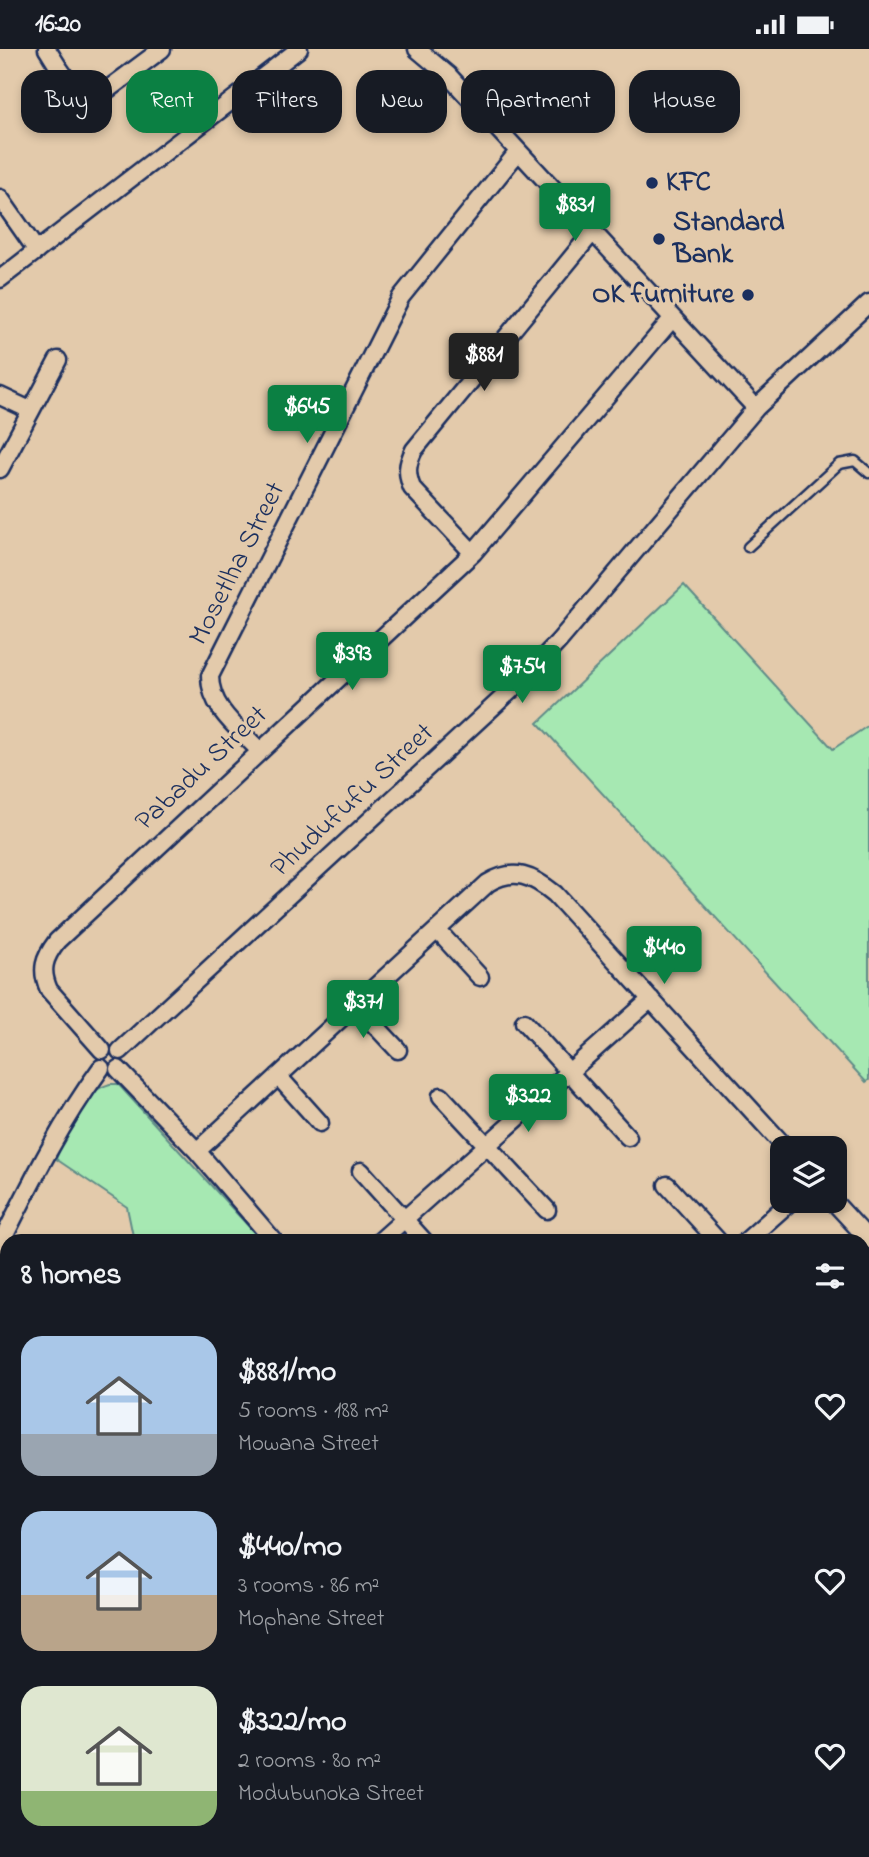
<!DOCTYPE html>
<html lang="en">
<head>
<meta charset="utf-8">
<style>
  :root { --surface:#171b24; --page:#20242c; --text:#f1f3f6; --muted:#9ea1a6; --accent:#0b8043 }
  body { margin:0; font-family:"Indie Flower",sans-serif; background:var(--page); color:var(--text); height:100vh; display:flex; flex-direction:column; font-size:26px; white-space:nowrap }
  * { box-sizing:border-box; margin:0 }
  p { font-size:23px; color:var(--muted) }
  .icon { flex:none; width:38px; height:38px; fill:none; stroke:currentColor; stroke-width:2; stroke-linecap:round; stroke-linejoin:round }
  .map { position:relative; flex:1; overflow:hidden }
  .panel { position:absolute; left:0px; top:1185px; width:870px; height:625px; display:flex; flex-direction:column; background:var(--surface); border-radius:21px 21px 0 0; box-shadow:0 4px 10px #0003 }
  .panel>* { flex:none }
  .guide { position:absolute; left:21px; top:21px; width:828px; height:63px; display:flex; gap:14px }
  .fabs { position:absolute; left:770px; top:1087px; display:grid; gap:14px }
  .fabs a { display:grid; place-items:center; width:77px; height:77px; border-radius:14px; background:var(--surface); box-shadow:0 4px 10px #0003; font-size:35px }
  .price { position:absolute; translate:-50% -60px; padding:0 16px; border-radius:7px; background:var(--accent); color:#fff; font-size:23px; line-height:46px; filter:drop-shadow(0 2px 4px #0008) }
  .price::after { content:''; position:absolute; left:50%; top:42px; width:21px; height:16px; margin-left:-10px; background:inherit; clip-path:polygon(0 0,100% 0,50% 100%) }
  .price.selected { background:#222; color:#fff }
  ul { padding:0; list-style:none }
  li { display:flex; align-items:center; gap:21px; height:175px; padding:0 21px }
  li span { display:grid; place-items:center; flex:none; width:196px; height:140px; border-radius:21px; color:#555 }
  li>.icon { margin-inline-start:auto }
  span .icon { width:84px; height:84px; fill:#fffc; stroke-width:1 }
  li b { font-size:30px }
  h2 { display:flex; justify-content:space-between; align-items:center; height:84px; padding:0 21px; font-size:30px }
  .chip { padding:0 24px; border-radius:21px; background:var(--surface); box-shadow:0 4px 10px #0003; font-size:24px; line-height:63px }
  .chip.selected { background:var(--accent); color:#fff }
  .status { display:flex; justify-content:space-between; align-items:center; height:49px; padding:0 35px; background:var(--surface); direction:ltr }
  .status svg { height:19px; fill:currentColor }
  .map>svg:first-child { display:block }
  .built { fill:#e0bea5 }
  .green { fill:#a6e8b2; stroke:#608c88; stroke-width:2 }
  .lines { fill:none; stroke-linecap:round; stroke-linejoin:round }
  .service-casing { stroke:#1b2f5e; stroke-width:13 }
  .minor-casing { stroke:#1b2f5e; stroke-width:21 }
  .service { stroke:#e3caab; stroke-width:8 }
  .minor { stroke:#e3caab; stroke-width:16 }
  .poi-dot { fill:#1b2f5e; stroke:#e3caab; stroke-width:2.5 }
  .labels { text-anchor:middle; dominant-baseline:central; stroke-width:6; stroke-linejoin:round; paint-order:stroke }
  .poi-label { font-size:28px; font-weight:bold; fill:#1b2f5e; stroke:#e3caab; text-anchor:start }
  .street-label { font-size:28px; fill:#1b2f5e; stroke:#e3caab }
</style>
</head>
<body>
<div class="status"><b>16:20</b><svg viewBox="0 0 49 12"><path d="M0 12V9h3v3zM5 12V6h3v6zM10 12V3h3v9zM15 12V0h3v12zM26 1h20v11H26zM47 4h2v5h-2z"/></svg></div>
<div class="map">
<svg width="869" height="1808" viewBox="0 0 869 1808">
  <rect width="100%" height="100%" fill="#e3caab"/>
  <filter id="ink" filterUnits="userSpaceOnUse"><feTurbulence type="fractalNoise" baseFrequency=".0143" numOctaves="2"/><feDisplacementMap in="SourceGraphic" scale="14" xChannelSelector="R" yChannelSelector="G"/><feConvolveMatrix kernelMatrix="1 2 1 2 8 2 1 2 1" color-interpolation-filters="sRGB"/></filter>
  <g filter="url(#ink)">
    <!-- built -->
    <path class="built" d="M0,1612L7,1620V1802H178L183,1808H0Z"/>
    <!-- green -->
    <path class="green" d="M684,536L833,700L869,676V1031L866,1033L538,674Z
      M110,1035H118L262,1192H134L127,1158L56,1110C68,1081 76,1045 110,1035Z
      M869,1258V1614L863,1613V1264Z"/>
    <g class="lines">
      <!-- service casing -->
      <g class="service-casing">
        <path id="service" d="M748,498L839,415L855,412L869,424
          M0,1632L7,1639
          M863,1774L869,1775
          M160,1802L165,1808
          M831,1808V1802"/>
      </g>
      <!-- minor casing -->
      <g class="minor-casing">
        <path id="minor" d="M47,0C60,20 72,47 99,47L162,0
          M417,0L448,26L756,359
          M0,149L37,202
          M0,230L299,0
          M0,347L30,361
          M0,420L58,311
          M473,504L412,439C406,424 407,415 414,401L591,185
          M259,701C238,679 210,659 210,627L401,248L517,104
          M437,881L480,928
          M356,956L398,1001
          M524,973L628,1088
          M102,1001L49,941C40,921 44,909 57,892L473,504L671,271
          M120,1002L522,631L559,592L756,359L869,254
          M118,1020L197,1102L274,1192
          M278,1027L320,1074
          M441,1047L547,1161
          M197,1102L488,834C514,818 533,827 555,845L786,1099
          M361,1122L424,1192
          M667,1136L718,1192
          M833,1152L869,1191
          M380,1192L651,950
          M746,1192L791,1152
          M0,1196C31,1134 60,1075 101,1019
          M322,1802L327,1808
          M429,1808L435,1802"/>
      </g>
      <!-- service -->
      <use href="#service" class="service"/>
      <!-- minor -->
      <use href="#minor" class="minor"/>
    </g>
  </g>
  <!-- markers -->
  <g class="poi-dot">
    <circle cx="652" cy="134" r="7"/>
    <circle cx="659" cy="190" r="7"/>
    <circle cx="748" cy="246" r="7"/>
  </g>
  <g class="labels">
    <!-- poi labels -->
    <g class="poi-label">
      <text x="666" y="134">KFC</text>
      <text x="673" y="174">Standard<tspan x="673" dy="32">Bank</tspan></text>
      <text x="734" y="246" text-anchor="end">OK furniture</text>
    </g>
    <!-- street labels -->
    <g class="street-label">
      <text transform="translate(238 515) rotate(-63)">Mosetlha Street</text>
      <text transform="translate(202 720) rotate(-43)">Pabadu Street</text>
      <text transform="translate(353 752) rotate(-43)">Phudufufu Street</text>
    </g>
  </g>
</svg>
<div class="fabs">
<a><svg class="icon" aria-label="layers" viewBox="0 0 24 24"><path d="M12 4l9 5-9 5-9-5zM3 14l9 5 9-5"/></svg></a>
</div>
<b class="price" style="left:575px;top:194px">$831</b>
<b class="price selected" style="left:484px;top:344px">$881</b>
<b class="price" style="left:307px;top:396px">$645</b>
<b class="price" style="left:352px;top:643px">$393</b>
<b class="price" style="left:522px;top:656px">$754</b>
<b class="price" style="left:664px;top:937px">$440</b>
<b class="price" style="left:363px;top:991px">$371</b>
<b class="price" style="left:528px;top:1085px">$322</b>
<div class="guide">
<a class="chip">Buy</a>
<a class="chip selected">Rent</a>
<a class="chip">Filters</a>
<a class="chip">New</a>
<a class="chip">Apartment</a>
<a class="chip">House</a>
</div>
<section class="panel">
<h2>8 homes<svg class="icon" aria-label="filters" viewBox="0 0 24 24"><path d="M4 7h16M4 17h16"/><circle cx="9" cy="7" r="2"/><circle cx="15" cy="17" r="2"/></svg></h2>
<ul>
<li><span style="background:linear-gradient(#a9c7e8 70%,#9aa5b1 0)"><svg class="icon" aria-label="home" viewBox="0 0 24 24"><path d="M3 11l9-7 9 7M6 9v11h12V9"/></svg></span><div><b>$881/mo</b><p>5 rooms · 188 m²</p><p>Mowana Street</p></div><svg class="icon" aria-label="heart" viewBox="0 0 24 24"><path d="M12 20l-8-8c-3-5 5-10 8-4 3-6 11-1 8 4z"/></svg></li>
<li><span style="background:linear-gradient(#a9c7e8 60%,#b9a48a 0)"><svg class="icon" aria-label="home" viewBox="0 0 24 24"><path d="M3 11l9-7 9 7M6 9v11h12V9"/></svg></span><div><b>$440/mo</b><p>3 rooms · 86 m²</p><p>Mophane Street</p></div><svg class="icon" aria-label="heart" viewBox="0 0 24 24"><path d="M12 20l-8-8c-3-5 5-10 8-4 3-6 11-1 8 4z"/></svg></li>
<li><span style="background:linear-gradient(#dfe7d0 75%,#8fb573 0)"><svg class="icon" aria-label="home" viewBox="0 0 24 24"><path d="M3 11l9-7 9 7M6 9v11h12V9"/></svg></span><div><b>$322/mo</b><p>2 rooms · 80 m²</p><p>Modubunoka Street</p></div><svg class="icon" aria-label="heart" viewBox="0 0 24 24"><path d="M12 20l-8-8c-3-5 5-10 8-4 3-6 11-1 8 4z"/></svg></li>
</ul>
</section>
</div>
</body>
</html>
